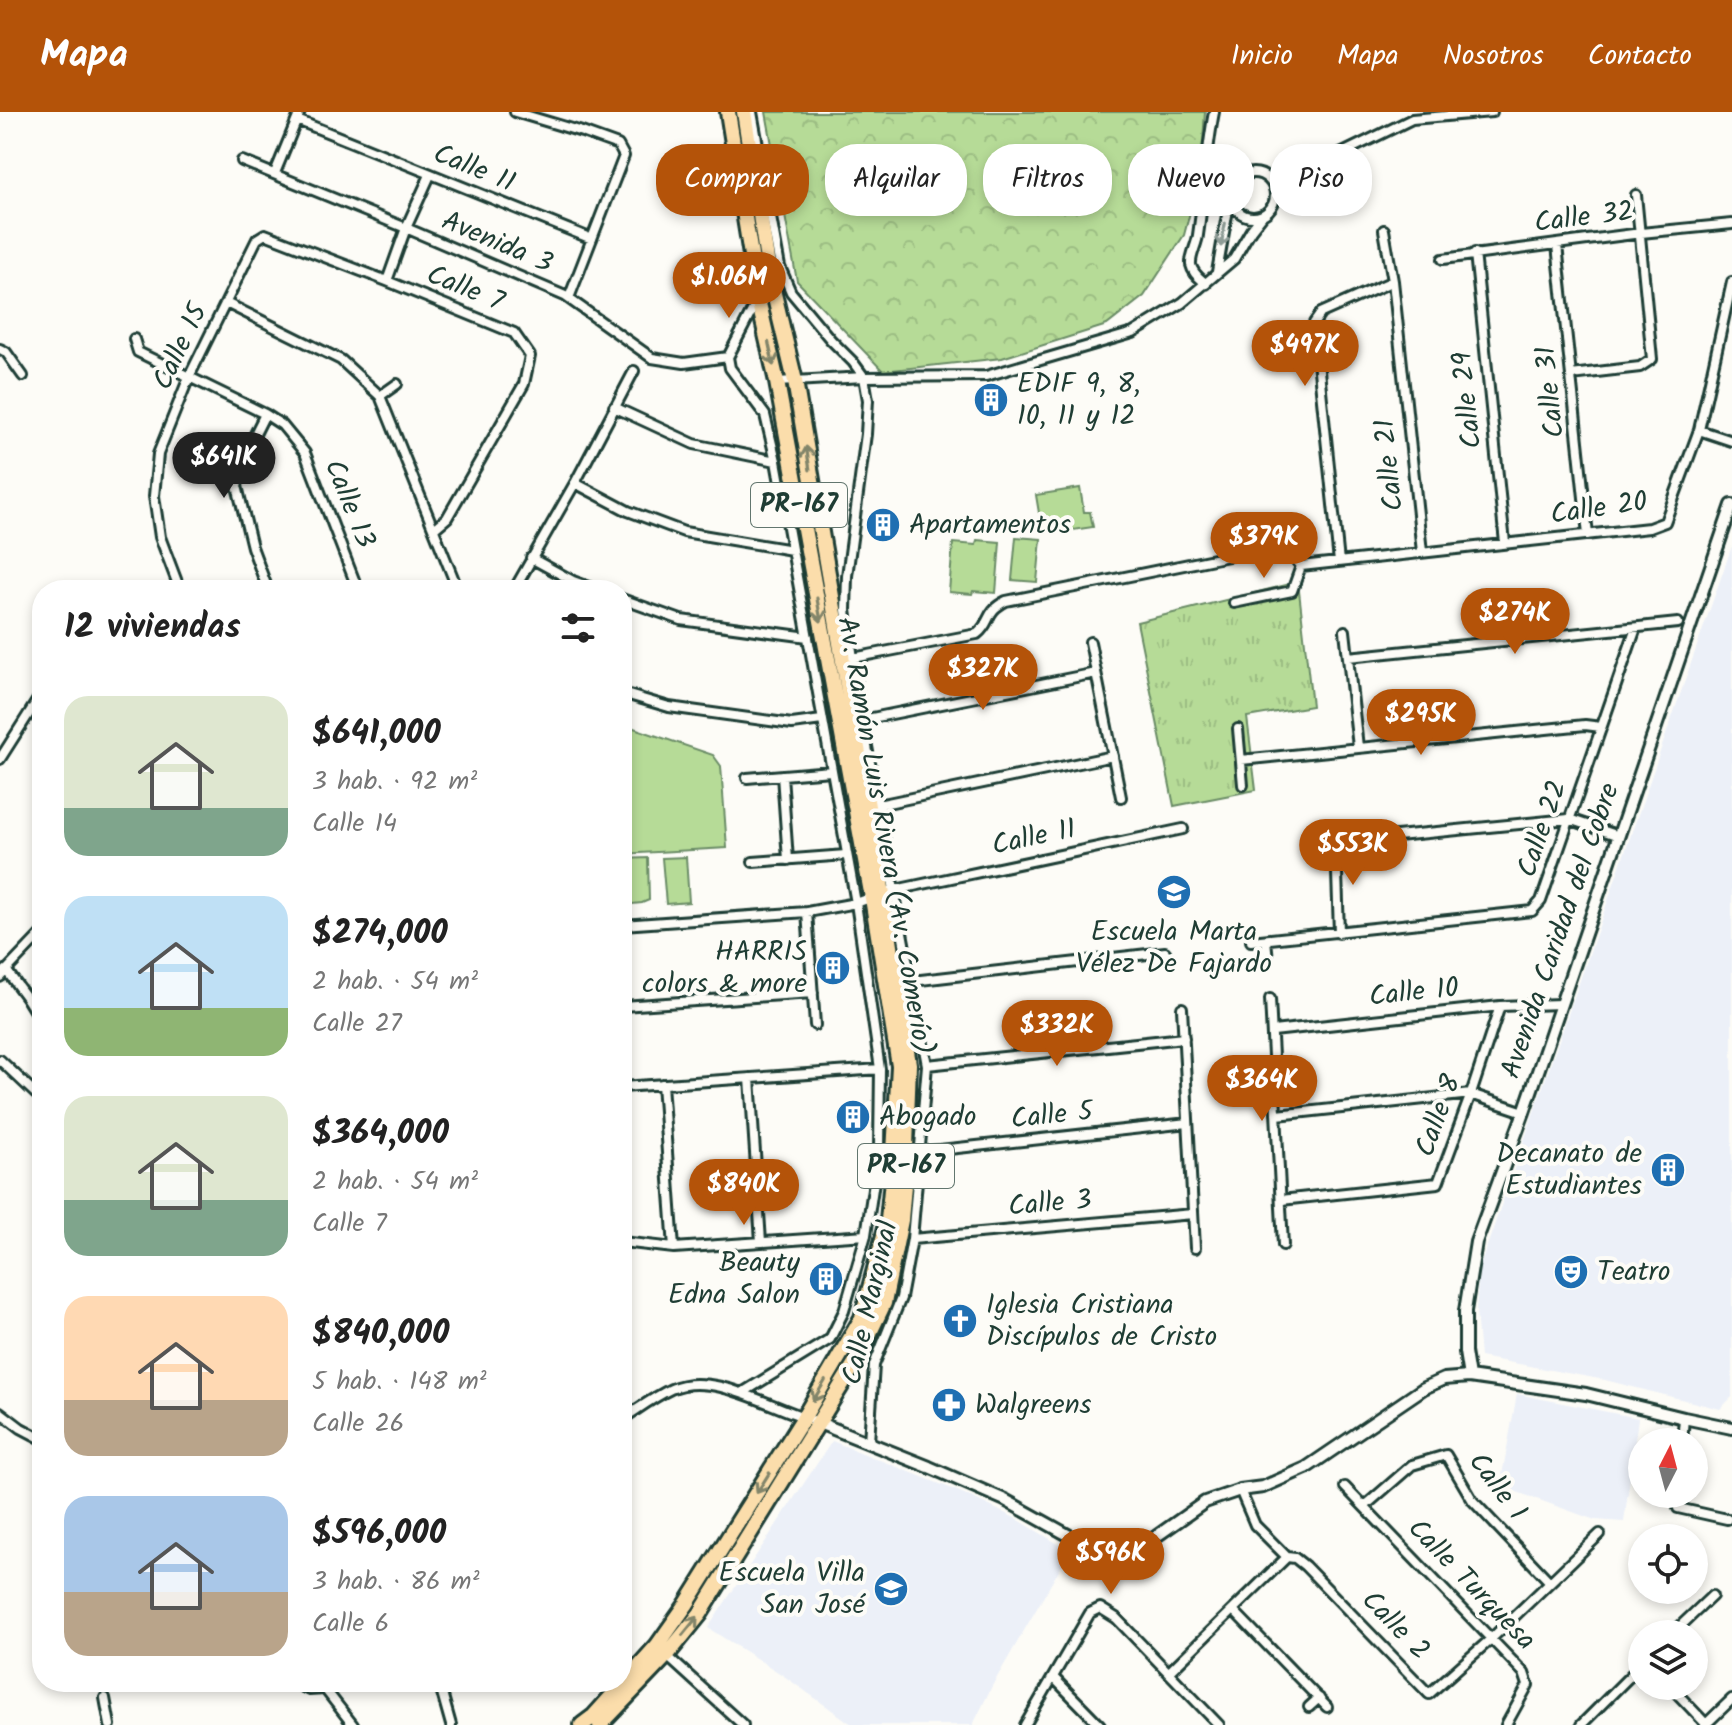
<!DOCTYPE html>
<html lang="es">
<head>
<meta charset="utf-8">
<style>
  :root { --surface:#fff; --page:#f6f6f6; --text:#222; --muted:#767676; --accent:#b45309 }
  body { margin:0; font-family:Kalam,sans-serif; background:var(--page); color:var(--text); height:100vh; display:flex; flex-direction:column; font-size:30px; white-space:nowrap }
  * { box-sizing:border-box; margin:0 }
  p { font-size:26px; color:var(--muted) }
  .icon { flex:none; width:44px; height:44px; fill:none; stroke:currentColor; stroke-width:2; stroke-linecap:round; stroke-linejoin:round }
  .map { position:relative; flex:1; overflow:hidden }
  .details { position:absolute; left:32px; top:468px; width:600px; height:1112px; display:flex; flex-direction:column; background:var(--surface); border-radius:32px; box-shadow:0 4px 12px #0003 }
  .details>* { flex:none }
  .banner { position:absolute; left:656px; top:32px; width:760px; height:72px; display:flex; gap:16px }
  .needle { width:52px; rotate:6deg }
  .tools { position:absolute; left:1628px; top:1316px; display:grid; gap:16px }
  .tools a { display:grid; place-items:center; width:80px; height:80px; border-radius:50%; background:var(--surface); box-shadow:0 4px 12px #0003; font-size:40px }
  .price { position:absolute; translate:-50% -68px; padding:0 18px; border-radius:28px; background:var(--accent); color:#fff; font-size:26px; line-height:52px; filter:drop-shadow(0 2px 4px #0008) }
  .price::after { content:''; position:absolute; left:50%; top:48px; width:24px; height:18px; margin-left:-12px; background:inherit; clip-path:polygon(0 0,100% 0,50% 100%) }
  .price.selected { background:#222; color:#fff }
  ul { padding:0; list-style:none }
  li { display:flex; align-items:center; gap:24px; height:200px; padding:0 32px }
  li span { display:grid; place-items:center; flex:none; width:224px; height:160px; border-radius:24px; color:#555 }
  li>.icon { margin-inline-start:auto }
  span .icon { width:96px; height:96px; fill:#fffc; stroke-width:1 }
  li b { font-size:34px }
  h2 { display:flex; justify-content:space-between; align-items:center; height:96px; padding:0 32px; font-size:34px }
  .pill { padding:0 28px; border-radius:32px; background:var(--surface); box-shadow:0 4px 12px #0003; font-size:28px; line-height:72px }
  .pill.selected { background:var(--accent); color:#fff }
  header { display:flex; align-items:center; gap:48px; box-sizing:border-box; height:112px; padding:0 40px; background:var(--accent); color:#fff }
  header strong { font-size:38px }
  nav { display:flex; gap:44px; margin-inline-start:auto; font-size:28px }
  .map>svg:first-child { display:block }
  .built { fill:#ecf0f8 }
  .grass { fill:#b6db97; stroke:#6a8c66; stroke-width:2 }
  .forest { fill:url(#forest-crowns); stroke:#6a8c66; stroke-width:2 }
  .park { fill:url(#park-tufts); stroke:#6a8c66; stroke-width:2 }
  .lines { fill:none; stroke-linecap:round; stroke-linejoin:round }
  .minor-casing { stroke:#1f3d34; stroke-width:14 }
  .tertiary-casing { stroke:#1f3d34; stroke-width:16 }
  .trunk-casing { stroke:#1f3d34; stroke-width:20 }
  .minor { stroke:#fdfcf7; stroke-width:8 }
  .tertiary { stroke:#fdfcf7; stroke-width:10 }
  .trunk { stroke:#fbddab; stroke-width:14 }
  .oneway { stroke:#8e9c96 }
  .oneway2 { stroke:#82856a }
  .labels { text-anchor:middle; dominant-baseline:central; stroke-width:8; stroke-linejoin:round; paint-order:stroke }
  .shield { fill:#fdfcf7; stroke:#62766e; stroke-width:2 }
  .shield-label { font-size:26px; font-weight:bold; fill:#1f3d34 }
  .street-label { font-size:28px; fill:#1f3d34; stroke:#fdfcf7 }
  .poi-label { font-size:28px; fill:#1f3d34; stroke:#fdfcf7; text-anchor:start }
</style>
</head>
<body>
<header>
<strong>Mapa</strong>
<nav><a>Inicio</a><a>Mapa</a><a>Nosotros</a><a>Contacto</a></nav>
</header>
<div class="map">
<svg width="1732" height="1613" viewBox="0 0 1732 1613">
  <defs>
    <pattern id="forest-crowns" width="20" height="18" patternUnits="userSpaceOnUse" patternTransform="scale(2)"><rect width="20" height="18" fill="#b6db97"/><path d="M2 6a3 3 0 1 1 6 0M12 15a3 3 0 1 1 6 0" fill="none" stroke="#9cbd83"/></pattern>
    <pattern id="park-tufts" width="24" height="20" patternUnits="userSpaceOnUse" patternTransform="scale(2)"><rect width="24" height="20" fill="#b6db97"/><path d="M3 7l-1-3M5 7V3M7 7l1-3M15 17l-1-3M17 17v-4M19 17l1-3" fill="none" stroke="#9cbd83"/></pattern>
  </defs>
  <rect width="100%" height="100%" fill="#fdfcf7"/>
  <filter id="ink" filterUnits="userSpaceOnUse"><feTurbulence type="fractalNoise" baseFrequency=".0125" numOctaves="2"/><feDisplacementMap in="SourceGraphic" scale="16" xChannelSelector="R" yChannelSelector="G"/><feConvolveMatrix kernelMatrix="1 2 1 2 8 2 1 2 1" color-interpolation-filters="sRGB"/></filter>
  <g filter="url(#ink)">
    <!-- built -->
    <path class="built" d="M1732,434V1285L1720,1297L1605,1268L1480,1245L1476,1199L1479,1157Z
      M1517,1282L1638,1306L1624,1410L1595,1408L1500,1374Z
      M832,1329L960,1380L1017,1407L1070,1439L992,1574L973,1613H853L781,1562L708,1516Z"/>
    <!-- grass -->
    <path class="grass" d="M1080,376L1084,400H1090L1093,415L1059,420L1058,414L1050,411L1046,413L1040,407L1036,383Z
      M1016,425L1041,427L1037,470L1012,468Z
      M977,428L1000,430L996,481L973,479L972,482L949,480L953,431L976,433Z
      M622,612L713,643L721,654L727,736L622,742Z
      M686,745L689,790L666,792L662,746Z
      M648,746L649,788L642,791L622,793V747Z"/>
    <!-- forest -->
    <path class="forest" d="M766,0H1205L1201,58L1184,123L1144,184L1107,213L1002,246L883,259L797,169Z"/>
    <!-- park -->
    <path class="park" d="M1298,470L1312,594L1247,605L1256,678L1174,694L1137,510Z"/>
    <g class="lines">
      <!-- minor casing -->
      <g class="minor-casing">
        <path id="minor" d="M515,0L582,20L618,33L624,44L569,186
          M752,0L780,155L791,180L831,228L853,250L864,265L868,288L866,322L847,464L846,498L862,608L927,953L912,1127L901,1186L874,1253L869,1330
          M297,8L592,127
          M242,49L406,116L565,184L652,246L684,251L728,245
          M1231 83a22 22 0 1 1 44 0a22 22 0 1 1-44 0Z
          M275,61L300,0
          M1269,67L1309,51L1324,50L1412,7L1492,0
          M1275,85L1314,61L1324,50
          M1384,118L1393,169L1422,440
          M1557,133L1588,423
          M1475,141L1505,431
          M1443,147L1641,121L1732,112
          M1217,160L1230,86
          M387,169L406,116L430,63
          M1206,172C1200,166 1193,162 1191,153C1190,143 1197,133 1198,123C1204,82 1206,41 1214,0
          M226,191L341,248L380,284L458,478
          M134,227L138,240L265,302L282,313L305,341L358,478
          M0,237L6,240L23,264
          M728,245L730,256L765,303L776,349L856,791L880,957L879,1036L866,1123L844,1199L830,1227L742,1281
          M728,245L757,189
          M1571,263L1640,255L1652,247L1636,83
          M777,270L864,265L986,264L1133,221L1182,191L1234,147L1251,118L1262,104
          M380,284L397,272
          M614,295L694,332L776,349
          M265,302L244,344L237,374L252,435L268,478
          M1699,318L1732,329
          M575,371L628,399L684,420L792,438
          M531,446L573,469L598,478
          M1339,450L1314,211L1321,201L1393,169
          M180,478L160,425L154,384L158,342L189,265L257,127L265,122L387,169L514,221L530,244L524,272L447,406L434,417
          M514,478L575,371L634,259
          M622,487L681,508L808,525
          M1234,491L1292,479L1301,454
          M1345,519L1358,635
          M1090,530L1121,685
          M1348,545L1678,511
          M853,546L977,522C992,510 984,500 1006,489L1283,433L1301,454L1649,416L1665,410L1699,318L1732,170
          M622,581L669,595L792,612L822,608
          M862,608L1096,561
          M1238,617L1243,673
          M0,647L42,581
          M1241,648L1585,613L1601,615
          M782,663L788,748
          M747,666L831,659
          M878,693L1113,644
          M753,750L846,743
          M890,779L1183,717
          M807,800L815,913
          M622,813L807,800L856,791L873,785
          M1339,821L1336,730L1569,707L1619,724
          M1266,828L1268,848
          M1251,829L1532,799L1541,789L1636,516
          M6,858L26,885L42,911
          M0,865L42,821
          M912,869L1165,840
          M1270,887L1283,1133
          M622,894L813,881
          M1182,896L1195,1136
          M1273,919L1500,894L1561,892
          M0,948L36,982
          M927,953L1184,926
          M750,966L761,1130
          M662,972L674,1136
          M622,975L880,957
          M1277,1003L1471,982L1524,1000
          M921,1040L1188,1011
          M1281,1088L1438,1071L1471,982L1500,894
          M912,1127L1193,1102
          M622,1130L674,1136L866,1123
          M0,1300L21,1316L42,1327
          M622,1307C638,1297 654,1285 671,1277C710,1259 766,1293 804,1305
          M1682,1330L1684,1306
          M1345,1375L1524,1561L1528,1573L1506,1613
          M1240,1378L1255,1413L1287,1445L1295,1446L1305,1454L1429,1582L1492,1526L1600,1422
          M1679,1382L1678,1396L1727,1407
          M1365,1394L1412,1353L1446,1343L1473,1389L1549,1469
          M1233,1498L1327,1595
          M1672,1522L1712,1484
          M666,1543L743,1613
          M1169,1560L1287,1445
          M1053,1565L1100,1613
          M293,1570L309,1578L325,1577L329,1570
          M439,1570L451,1613
          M1670,1574L1707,1613
          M325,1577L353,1613
          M105,1586L110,1613
          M1309,1595L1319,1586
          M1025,1613L1090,1501L1100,1496L1116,1506L1219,1613
          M1581,1613L1642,1552
          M1705,1613L1732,1587"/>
      </g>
      <!-- tertiary casing -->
      <g class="tertiary-casing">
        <path id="tertiary" d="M1469,1265L1465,1240V1199L1476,1130L1524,1000L1732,393
          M814,1309L929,1355L1005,1388L1086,1433L1109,1439L1144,1433L1205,1390L1240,1378L1263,1375L1306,1356L1424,1276L1444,1267L1469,1265L1586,1282L1684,1306L1732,1316"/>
      </g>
      <!-- trunk casing -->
      <g class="trunk-casing">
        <path id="trunk" d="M582,1613L594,1604L657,1534L686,1493L804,1305L862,1206L888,1108L893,1058L899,954L872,786L777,270L758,187L728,0
          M600,1613L667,1543L700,1502L857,1248L884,1191L901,1108L905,1062L909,952L883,782L795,269L769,161L744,0"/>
      </g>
      <!-- minor -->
      <use href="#minor" class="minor"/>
      <!-- tertiary -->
      <use href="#tertiary" class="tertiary"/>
      <!-- trunk -->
      <use href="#trunk" class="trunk"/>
    </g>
    <!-- one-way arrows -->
    <defs><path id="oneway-shaft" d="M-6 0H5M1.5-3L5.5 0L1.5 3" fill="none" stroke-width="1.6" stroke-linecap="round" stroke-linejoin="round" transform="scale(2)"/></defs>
    <use class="oneway" href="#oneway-shaft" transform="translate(1223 123) rotate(101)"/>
    <g class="oneway2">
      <use href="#oneway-shaft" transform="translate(771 242) rotate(78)"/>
      <use href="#oneway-shaft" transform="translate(808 346) rotate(-99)"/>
      <use href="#oneway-shaft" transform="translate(819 498) rotate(80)"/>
      <use href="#oneway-shaft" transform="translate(819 1279) rotate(121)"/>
      <use href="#oneway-shaft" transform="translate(763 1371) rotate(122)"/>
      <use href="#oneway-shaft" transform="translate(690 1514) rotate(-51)"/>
    </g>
  </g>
  <!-- icons -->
  <defs>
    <g id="building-disc" transform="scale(1.8)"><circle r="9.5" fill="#1f6fb2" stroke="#fdfcf7"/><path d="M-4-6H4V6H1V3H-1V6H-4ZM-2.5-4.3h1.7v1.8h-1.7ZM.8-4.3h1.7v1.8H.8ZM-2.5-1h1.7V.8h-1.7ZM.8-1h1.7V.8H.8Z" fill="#fff"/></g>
    <g id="school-disc" transform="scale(1.8)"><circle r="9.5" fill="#1f6fb2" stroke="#fdfcf7"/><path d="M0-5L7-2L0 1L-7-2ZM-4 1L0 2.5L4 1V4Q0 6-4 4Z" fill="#fff"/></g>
    <g id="theatre-disc" transform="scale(1.8)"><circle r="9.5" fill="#1f6fb2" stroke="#fdfcf7"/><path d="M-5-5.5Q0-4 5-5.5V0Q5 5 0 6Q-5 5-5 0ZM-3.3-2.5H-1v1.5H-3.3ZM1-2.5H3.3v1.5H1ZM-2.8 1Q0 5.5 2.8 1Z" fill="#fff"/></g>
    <g id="church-disc" transform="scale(1.8)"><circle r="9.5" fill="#1f6fb2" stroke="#fdfcf7"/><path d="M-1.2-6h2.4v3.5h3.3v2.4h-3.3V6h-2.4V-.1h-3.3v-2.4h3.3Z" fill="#fff"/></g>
    <g id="pharmacy-disc" transform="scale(1.8)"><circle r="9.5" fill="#1f6fb2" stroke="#fdfcf7"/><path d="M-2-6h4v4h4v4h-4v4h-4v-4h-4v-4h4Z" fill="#fff"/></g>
  </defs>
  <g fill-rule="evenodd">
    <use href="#building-disc" x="991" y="288"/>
    <use href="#building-disc" x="883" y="413"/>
    <use href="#school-disc" x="1174" y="780"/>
    <use href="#building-disc" x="833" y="856"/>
    <use href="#building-disc" x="853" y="1005"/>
    <use href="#building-disc" x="1668" y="1058"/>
    <use href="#theatre-disc" x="1571" y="1160"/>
    <use href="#building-disc" x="826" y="1167"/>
    <use href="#church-disc" x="960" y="1209"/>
    <use href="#pharmacy-disc" x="949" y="1293"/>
    <use href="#school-disc" x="891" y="1477"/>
  </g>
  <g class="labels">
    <!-- shield labels -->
    <g class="shield">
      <rect x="751" y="371" width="96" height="44" rx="6"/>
      <rect x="858" y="1032" width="96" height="44" rx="6"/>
    </g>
    <g class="shield-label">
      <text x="799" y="393">PR-167</text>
      <text x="906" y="1054">PR-167</text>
    </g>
    <!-- street labels -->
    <g class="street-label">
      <text transform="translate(474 57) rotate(22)">Calle 11</text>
      <text transform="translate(1584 106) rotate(-7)">Calle 32</text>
      <text transform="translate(497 131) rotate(23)">Avenida 3</text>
      <text transform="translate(465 177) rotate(22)">Calle 7</text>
      <text transform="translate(181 235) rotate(-65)">Calle 15</text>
      <text transform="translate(1551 280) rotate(-96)">Calle 31</text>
      <text transform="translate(1468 288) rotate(-96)">Calle 29</text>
      <text transform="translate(1390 353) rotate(-96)">Calle 21</text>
      <text transform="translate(349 392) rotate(68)">Calle 13</text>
      <text transform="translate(1599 397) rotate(-8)">Calle 20</text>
      <text transform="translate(1543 717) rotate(-71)">Calle 22</text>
      <text transform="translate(884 724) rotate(80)">Av. Ramón Luis Rivera (Av. Comerío)</text>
      <text transform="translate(1034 726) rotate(-12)">Calle 11</text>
      <text transform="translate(1561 819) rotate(-71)">Avenida Caridad del Cobre</text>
      <text transform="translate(1414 881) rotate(-6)">Calle 10</text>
      <text transform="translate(1052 1004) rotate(-6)">Calle 5</text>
      <text transform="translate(1439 1004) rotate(-70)">Calle 8</text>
      <text transform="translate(1050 1092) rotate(-5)">Calle 3</text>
      <text transform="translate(871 1191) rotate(-77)">Calle Marginal</text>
      <text transform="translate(1497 1375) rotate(53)">Calle 1</text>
      <text transform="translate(1471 1473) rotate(46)">Calle Turquesa</text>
      <text transform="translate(1395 1514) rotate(46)">Calle 2</text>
    </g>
    <!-- poi labels -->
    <g class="poi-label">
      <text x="1017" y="272">EDIF 9, 8,<tspan x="1017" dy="32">10, 11 y 12</tspan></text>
      <text x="909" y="413">Apartamentos</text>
      <text x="1174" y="820" text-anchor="middle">Escuela Marta<tspan x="1174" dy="32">Vélez De Fajardo</tspan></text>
      <text x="807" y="840" text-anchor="end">HARRIS<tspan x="807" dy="32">colors &amp; more</tspan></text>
      <text x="879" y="1005">Abogado</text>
      <text x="1642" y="1042" text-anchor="end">Decanato de<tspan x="1642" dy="32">Estudiantes</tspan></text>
      <text x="800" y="1151" text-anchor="end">Beauty<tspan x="800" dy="32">Edna Salon</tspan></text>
      <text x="1597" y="1160">Teatro</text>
      <text x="986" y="1193">Iglesia Cristiana<tspan x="986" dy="32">Discípulos de Cristo</tspan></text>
      <text x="975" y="1293">Walgreens</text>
      <text x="865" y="1461" text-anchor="end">Escuela Villa<tspan x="865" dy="32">San José</tspan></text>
    </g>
  </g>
</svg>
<div class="tools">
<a><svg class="needle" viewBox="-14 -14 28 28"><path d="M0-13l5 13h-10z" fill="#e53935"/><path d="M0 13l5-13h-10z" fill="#767676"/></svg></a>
<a><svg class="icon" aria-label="locate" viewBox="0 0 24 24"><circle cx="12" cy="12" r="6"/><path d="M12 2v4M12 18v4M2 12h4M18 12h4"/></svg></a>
<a><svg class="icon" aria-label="layers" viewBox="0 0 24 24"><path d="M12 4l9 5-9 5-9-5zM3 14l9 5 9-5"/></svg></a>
</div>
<b class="price" style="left:729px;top:208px">$1.06M</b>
<b class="price" style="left:1305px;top:276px">$497K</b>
<b class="price selected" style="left:224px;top:388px">$641K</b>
<b class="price" style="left:1264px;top:468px">$379K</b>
<b class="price" style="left:1515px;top:544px">$274K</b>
<b class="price" style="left:983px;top:600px">$327K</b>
<b class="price" style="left:1421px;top:645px">$295K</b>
<b class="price" style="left:1353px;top:775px">$553K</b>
<b class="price" style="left:1057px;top:956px">$332K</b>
<b class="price" style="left:1262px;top:1011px">$364K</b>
<b class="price" style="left:744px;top:1115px">$840K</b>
<b class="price" style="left:1111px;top:1484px">$596K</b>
<div class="banner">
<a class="pill selected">Comprar</a>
<a class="pill">Alquilar</a>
<a class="pill">Filtros</a>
<a class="pill">Nuevo</a>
<a class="pill">Piso</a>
</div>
<section class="details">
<h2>12 viviendas<svg class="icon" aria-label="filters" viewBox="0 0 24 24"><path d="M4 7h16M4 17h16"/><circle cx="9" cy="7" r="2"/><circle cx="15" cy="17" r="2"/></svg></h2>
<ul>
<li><span style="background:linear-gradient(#dfe7d0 70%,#7fa58c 0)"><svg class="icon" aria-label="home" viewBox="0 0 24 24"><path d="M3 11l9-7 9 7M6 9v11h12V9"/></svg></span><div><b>$641,000</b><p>3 hab. · 92 m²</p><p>Calle 14</p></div></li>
<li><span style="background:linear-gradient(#bfe0f5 70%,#8fb573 0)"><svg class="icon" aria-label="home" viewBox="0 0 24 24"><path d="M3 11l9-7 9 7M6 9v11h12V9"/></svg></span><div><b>$274,000</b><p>2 hab. · 54 m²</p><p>Calle 27</p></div></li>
<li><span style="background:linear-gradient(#dfe7d0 65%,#7fa58c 0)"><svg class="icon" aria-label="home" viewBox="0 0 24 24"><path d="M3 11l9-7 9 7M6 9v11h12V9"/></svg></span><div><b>$364,000</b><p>2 hab. · 54 m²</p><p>Calle 7</p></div></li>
<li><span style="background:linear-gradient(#ffd9b3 65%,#b9a48a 0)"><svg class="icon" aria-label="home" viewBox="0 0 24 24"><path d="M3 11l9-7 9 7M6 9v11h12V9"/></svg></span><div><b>$840,000</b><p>5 hab. · 148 m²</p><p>Calle 26</p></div></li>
<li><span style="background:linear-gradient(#a9c7e8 60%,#b9a48a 0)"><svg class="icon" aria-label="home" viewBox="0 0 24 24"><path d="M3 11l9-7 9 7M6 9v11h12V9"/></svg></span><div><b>$596,000</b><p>3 hab. · 86 m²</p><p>Calle 6</p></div></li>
</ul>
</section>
</div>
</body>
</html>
